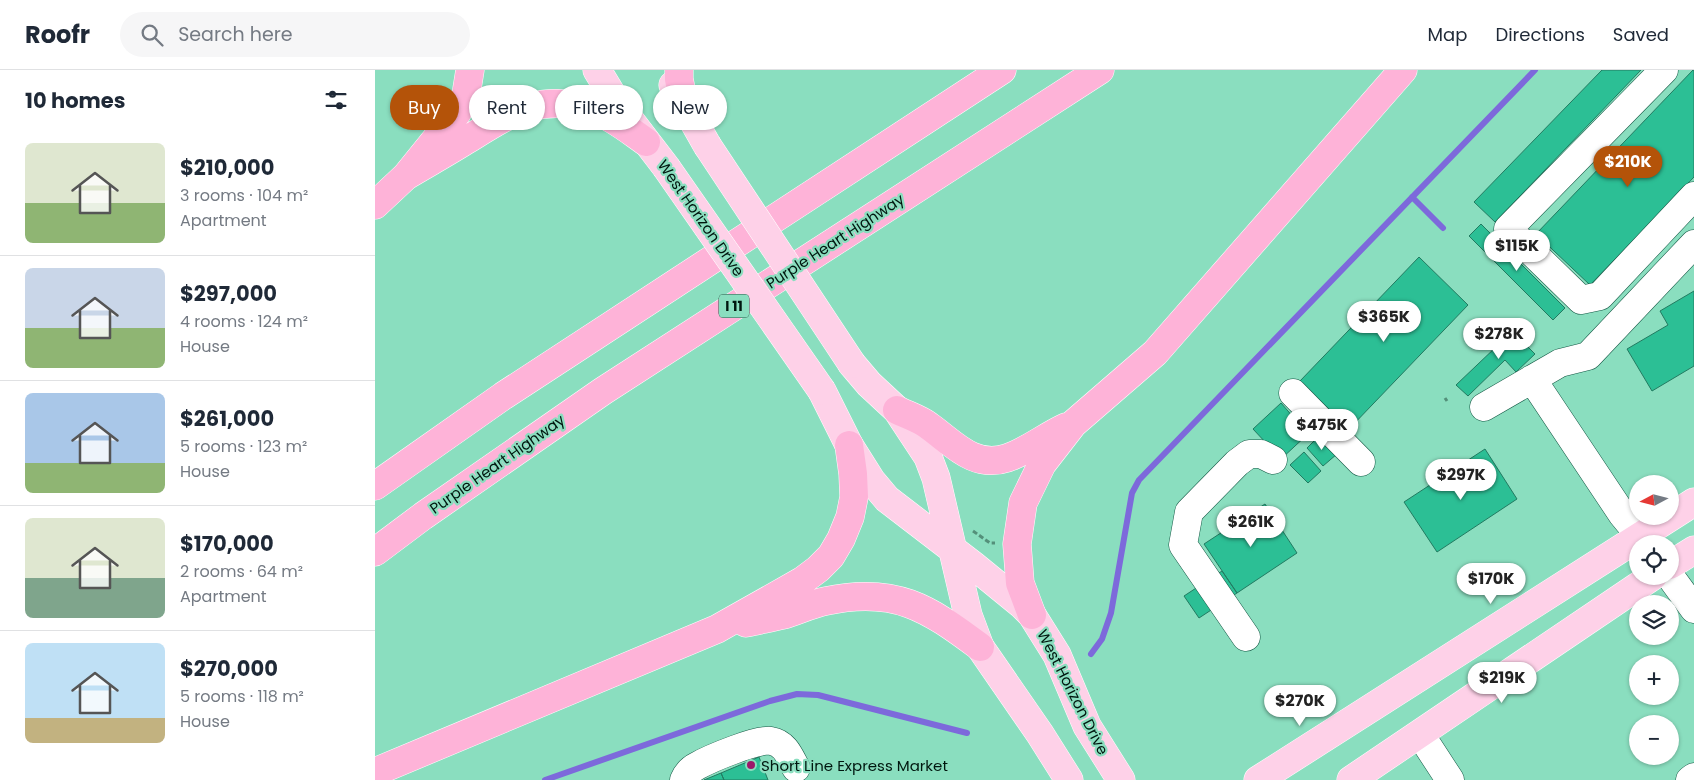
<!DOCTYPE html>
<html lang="en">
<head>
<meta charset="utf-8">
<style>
  :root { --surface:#fff; --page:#f6f6f7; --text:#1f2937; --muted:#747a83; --line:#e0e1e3; --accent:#b45309 }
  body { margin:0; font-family:Poppins,sans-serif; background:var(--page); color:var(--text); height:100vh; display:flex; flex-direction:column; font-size:19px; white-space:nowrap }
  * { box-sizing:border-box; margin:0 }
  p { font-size:16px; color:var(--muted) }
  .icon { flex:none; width:28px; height:28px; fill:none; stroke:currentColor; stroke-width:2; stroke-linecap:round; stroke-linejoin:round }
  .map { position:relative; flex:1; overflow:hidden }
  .details { display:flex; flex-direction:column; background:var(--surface); width:375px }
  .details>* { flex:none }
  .hud { position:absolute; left:15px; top:15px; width:475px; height:45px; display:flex; gap:10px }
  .needle { width:32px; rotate:263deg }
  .buttons { position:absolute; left:1254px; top:405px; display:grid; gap:10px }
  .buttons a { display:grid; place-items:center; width:50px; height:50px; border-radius:50%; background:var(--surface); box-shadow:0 1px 4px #0004; font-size:25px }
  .price { position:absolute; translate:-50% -42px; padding:0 11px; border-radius:18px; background:#fff; color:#222; font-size:16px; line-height:32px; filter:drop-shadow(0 1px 2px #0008) }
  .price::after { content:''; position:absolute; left:50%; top:30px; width:15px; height:11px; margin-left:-8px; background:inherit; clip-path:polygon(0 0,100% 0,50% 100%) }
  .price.current { background:var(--accent); color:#fff }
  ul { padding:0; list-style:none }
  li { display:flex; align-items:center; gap:15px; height:125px; padding:0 25px }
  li+li { border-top:1px solid var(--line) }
  li span { display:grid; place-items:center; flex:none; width:140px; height:100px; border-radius:8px; color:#555 }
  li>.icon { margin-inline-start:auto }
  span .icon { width:60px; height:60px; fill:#fffc; stroke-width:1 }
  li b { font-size:21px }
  h2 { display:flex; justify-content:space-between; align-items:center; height:60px; padding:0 25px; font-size:21px }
  .tag { padding:0 18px; border-radius:22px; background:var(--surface); box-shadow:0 1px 4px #0004; font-size:18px; line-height:45px }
  .tag.current { background:var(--accent); color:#fff }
  header { display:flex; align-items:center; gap:30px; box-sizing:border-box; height:70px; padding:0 25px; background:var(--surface); border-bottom:1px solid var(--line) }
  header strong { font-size:24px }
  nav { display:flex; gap:28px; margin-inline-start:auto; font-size:18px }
  .search { width:350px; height:45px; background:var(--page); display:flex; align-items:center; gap:12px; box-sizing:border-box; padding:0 18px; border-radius:28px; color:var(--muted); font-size:19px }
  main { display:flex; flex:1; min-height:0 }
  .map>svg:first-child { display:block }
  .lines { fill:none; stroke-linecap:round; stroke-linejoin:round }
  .stream { stroke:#7d69db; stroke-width:6 }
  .building { fill:#2cbf95; stroke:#227b61 }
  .minor-casing { stroke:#135844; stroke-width:29 }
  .major-casing { stroke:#fff; stroke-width:29 }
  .highway-casing { stroke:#fff; stroke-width:29 }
  .path { stroke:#54907a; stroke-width:3; stroke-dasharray:5 2.5; stroke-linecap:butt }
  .minor { stroke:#fff; stroke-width:28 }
  .major { stroke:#fed1e8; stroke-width:28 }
  .highway { stroke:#feb3d8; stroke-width:28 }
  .major-bridge-casing { stroke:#fff; stroke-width:29; stroke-linecap:butt }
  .major-bridge { stroke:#fed1e8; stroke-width:28 }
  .poi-dot { fill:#9c186a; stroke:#8adebf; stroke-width:2 }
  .labels { text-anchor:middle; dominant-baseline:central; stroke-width:4.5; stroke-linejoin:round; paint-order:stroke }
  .shield { fill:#8adebf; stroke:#295344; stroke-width:1 }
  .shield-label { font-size:14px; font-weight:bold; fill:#00170f }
  .street-label { font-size:15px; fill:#00170f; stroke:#8adebf }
  .poi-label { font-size:15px; fill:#00170f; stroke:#8adebf; text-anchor:start }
</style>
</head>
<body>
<header>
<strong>Roofr</strong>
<div class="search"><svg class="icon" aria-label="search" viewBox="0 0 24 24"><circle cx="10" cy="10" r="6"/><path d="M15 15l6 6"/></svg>Search here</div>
<nav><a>Map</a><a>Directions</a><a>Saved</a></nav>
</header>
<main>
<section class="details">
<h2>10 homes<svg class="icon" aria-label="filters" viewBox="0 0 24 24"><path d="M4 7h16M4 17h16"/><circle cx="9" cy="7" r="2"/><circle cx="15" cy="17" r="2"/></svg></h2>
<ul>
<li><span style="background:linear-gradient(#dfe7d0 60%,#8fb573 0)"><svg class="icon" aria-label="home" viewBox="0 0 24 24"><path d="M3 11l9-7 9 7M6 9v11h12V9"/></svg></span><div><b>$210,000</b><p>3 rooms · 104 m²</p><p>Apartment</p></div></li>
<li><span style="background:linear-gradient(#c9d6e8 60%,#8fb573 0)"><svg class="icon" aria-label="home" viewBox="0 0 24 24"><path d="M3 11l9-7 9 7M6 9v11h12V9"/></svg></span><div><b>$297,000</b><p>4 rooms · 124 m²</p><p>House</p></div></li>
<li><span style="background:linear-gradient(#a9c7e8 70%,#8fb573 0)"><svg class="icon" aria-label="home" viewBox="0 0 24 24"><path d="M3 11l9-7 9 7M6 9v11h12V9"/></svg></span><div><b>$261,000</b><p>5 rooms · 123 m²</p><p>House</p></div></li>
<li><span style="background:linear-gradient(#dfe7d0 60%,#7fa58c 0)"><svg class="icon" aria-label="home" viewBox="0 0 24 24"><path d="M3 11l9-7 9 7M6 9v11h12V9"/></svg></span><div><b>$170,000</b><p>2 rooms · 64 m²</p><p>Apartment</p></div></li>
<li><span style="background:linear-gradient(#bfe0f5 75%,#c2b280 0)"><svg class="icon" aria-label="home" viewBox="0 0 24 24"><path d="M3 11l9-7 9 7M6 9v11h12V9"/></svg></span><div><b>$270,000</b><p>5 rooms · 118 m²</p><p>House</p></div></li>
</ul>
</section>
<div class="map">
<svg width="1319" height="710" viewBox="0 0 1319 710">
  <rect width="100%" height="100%" fill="#8adebf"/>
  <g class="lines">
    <!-- stream -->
    <path class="stream" d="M1037,127L1068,158
      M716,584L727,569L736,543L757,423L764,410L1160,0
      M170,710L395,631L422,624L443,625L592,663"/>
  </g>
  <!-- building -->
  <path class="building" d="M1227,0H1266L1120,152L1099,132Z
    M1318,0H1319V107L1215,215L1161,164Z
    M1106,154L1190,238L1178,250L1094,166Z
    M1044,187L1093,235L974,359L925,311Z
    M1319,221V296L1277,321L1252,279L1293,255L1285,241Z
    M1143,256L1153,266L1148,272L1160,284L1141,302L1130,290L1093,326L1081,315Z
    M906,333L933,364L906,389L878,359Z
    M945,365L962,384L948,396L932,378Z
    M1110,379L1142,429L1062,482L1029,432Z
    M929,382L946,401L933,413L915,395Z
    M890,434L922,483L862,523L829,474Z
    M847,501L862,523L824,548L809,526Z
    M384,687L393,710H349L346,703Z
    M346,703L349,710H329Z"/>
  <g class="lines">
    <!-- minor casing -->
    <g class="minor-casing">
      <path id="minor" d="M1289,0L1133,159L1206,230L1225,226L1319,126
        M1157,309L1247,444L1266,467
        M918,323L986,392
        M1109,337L1185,293L1213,286L1319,174
        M1295,506L1319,539
        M871,567L808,475L814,442L862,393L874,384H886L898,390
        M1045,664L1075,710
        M309,710C312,703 316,699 322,696C334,689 384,668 396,671C410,673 415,687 421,698
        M1315,710L1319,707"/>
    </g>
    <!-- major casing -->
    <g class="major-casing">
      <path id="major" d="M222,0L242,33L291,97
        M298,15L332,75
        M477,294L494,314L522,340L553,387L561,408L593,545L605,577L665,664L694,710
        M447,321L474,375L496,410L512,429L598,495L647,535L657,545L682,585L712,656L746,710
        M1295,495L1319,480
        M883,710L1319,432
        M976,710L1278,506"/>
    </g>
    <!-- highway casing -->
    <g class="highway-casing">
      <path id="highway" d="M304,0V9L309,35
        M31,106C51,94 71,83 90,71C134,44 164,22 219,40C238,47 255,61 271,72
        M0,135L31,106L82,43L91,25L95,0
        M522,340C532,345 545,349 554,356C578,373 599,399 632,388C653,381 671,366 691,357
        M0,416L128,326L627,0
        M0,482L48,446L228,321L725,0
        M657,545L645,513L642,474L648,433L667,394L698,354L780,283L1028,0
        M371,553C383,550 396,548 408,545C422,541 436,534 451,531C520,516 553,538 605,577
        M0,702L342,559L427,511L443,499L456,486L466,469L475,447L479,427L478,404L474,375"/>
    </g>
    <!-- path -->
    <path class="path" d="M1070,328L1072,331
      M598,461L615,473H620"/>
    <!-- minor -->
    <use href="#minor" class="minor"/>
    <!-- major -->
    <use href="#major" class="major"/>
    <!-- highway -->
    <use href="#highway" class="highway"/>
    <!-- major-bridge casing -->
    <g class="major-bridge-casing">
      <path id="major-bridge" d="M332,75L477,294
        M291,97L447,321"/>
    </g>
    <!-- major-bridge -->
    <use href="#major-bridge" class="major-bridge"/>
  </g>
  <!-- markers -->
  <circle class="poi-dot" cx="376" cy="695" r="5"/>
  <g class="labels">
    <!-- shield labels -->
    <rect class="shield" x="344" y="224.5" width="30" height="23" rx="4"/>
    <g class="shield-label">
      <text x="359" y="236">I 11</text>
    </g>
    <!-- street labels -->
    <g class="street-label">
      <text transform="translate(326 148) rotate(55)">West Horizon Drive</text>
      <text transform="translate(460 171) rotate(-33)">Purple Heart Highway</text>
      <text transform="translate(122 394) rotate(-35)">Purple Heart Highway</text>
      <text transform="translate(698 622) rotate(63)">West Horizon Drive</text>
    </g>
    <!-- poi labels -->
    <g class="poi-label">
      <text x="386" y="695">Short Line Express Market</text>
    </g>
  </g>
</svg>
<div class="buttons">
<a><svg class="needle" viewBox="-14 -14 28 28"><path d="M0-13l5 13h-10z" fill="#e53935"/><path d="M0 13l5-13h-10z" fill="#747a83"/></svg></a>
<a><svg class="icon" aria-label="locate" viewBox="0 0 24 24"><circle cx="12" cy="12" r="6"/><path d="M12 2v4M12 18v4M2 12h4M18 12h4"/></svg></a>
<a><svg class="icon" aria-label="layers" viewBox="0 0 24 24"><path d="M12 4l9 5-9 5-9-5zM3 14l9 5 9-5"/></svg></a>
<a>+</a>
<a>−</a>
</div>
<b class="price current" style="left:1253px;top:118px">$210K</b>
<b class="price" style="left:1142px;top:202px">$115K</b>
<b class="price" style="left:1009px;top:273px">$365K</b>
<b class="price" style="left:1124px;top:290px">$278K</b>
<b class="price" style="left:947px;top:381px">$475K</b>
<b class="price" style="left:1086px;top:431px">$297K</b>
<b class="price" style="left:876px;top:478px">$261K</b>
<b class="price" style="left:1116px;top:535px">$170K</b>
<b class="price" style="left:1127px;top:634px">$219K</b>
<b class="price" style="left:925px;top:657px">$270K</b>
<div class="hud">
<a class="tag current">Buy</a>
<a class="tag">Rent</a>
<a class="tag">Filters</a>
<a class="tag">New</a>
</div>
</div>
</main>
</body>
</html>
